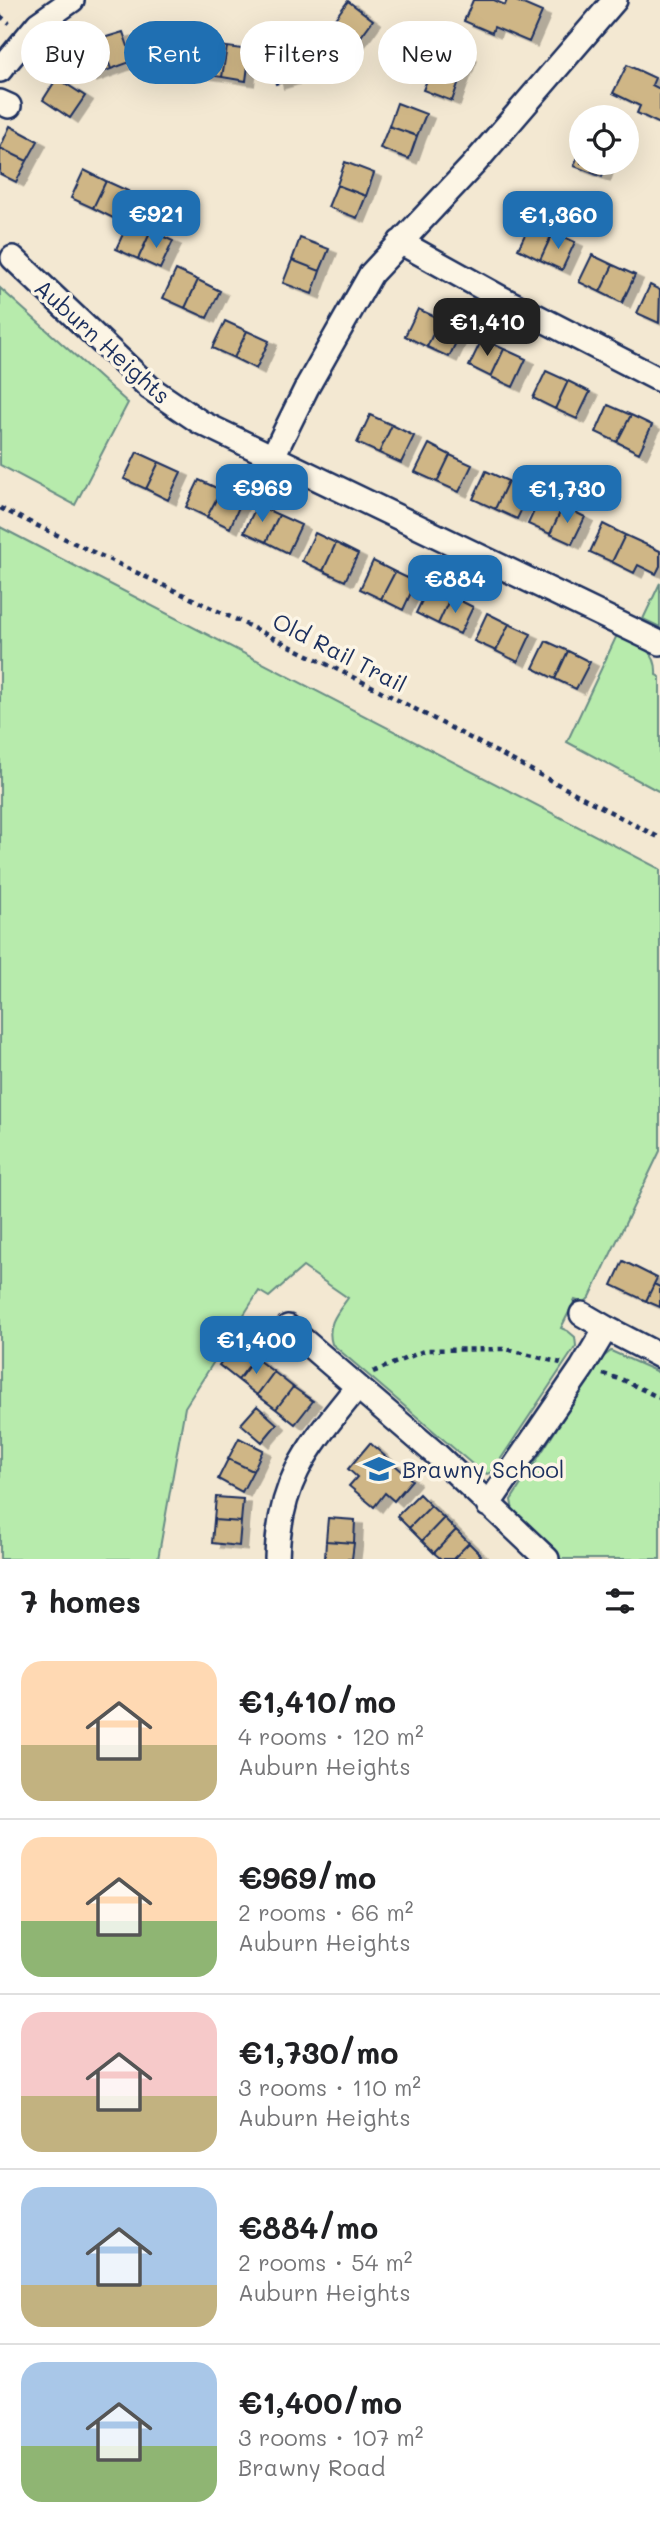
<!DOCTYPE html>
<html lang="en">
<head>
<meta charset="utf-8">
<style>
  :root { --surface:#fff; --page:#f2f2f2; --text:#202124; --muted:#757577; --line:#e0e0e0; --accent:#1f6fb2 }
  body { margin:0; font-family:Mali,sans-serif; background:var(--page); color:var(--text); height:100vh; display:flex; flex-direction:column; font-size:26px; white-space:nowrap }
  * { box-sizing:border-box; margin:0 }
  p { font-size:23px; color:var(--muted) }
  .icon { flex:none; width:38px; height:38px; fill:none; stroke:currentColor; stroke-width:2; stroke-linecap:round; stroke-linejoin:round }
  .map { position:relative; height:1559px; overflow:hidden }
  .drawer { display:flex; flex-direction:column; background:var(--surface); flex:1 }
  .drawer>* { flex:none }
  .hud { position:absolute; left:21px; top:21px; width:620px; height:63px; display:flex; gap:14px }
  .tools { position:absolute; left:569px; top:105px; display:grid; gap:14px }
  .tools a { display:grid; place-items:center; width:70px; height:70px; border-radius:50%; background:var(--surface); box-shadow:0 7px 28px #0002; font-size:35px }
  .price { position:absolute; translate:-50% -60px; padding:0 16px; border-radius:14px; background:var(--accent); color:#fff; font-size:23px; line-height:46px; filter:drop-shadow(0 2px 4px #0008) }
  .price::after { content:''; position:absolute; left:50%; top:42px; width:21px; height:16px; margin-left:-10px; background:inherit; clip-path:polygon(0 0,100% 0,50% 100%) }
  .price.selected { background:#222; color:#fff }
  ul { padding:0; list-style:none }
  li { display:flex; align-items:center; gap:21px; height:175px; padding:0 21px }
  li+li { border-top:2px solid var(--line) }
  li span { display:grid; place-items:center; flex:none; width:196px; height:140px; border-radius:21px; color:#555 }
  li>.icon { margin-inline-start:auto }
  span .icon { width:84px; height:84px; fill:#fffc; stroke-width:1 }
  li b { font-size:30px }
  h2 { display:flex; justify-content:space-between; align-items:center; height:84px; padding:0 21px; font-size:30px }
  .pill { padding:0 24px; border-radius:32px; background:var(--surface); box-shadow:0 7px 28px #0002; font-size:24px; line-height:63px }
  .pill.selected { background:var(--accent); color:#fff }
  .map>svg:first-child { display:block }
  .green { fill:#b7ebac; stroke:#698d85; stroke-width:2 }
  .building { fill:#cfb686; stroke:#1b2f5e; stroke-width:2; filter:url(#shadow) }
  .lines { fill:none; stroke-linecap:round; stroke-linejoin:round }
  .street-casing { stroke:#1b2f5e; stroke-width:28 }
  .path { stroke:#1b2f5e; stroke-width:4.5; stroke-dasharray:5 5; stroke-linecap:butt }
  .street { stroke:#fcf5e5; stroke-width:23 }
  .labels { text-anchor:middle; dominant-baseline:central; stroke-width:7; stroke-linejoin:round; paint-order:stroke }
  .street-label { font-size:23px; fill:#1b2f5e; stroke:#fcf5e5 }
  .poi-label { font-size:23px; fill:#1b2f5e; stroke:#fcf5e5; text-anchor:start }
</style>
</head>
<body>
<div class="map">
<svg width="660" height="1559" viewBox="0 0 660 1559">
  <defs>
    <filter id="shadow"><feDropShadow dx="8" dy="4.5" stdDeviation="0" flood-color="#0004"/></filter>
  </defs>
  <rect width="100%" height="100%" fill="#f3e8d2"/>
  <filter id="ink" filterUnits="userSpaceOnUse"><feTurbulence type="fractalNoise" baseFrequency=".0143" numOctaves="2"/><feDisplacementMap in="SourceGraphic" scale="14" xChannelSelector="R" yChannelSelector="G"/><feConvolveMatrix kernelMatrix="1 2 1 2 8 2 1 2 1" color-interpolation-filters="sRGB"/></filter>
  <g filter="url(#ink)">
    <!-- green -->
    <path class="green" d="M0,288L128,403L75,505L0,465Z
      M0,527L660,869V1151L590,1297L584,1303L575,1300L561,1328L568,1331L575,1337L576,1346L492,1472L487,1474L479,1470L332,1344C326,1325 337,1313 348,1298L303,1267L269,1297L259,1291L185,1407L158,1559H0Z
      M660,583V627L643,619Z
      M617,635C637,644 658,649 656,675L660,677V792L567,742Z
      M611,1351L660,1373V1559H560L513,1511L511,1500L602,1358Z"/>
    <!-- building -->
    <path class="building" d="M473,0H494L505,5L507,0H514L542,12L529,42L494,27L492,33L464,21Z
      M348,1L373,20L359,39L334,20Z
      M334,20L359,39L345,57L320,39Z
      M123,32L133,61L111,69L100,39Z
      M146,32L169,36L165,67L142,64Z
      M169,36L193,39L188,70L165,67Z
      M100,39L111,69L89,77L79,48Z
      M313,41L321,71L299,77L290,47Z
      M204,43L227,47L222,77L199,74Z
      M440,45L469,56L460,78L432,68Z
      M227,47L250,50L246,81L222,77Z
      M290,47L299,77L276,84L268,53Z
      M627,65L655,78L652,85L660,89V124L637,113L640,106L613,93Z
      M432,68L460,78L452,101L423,90Z
      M57,78L85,96L70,118L43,100Z
      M397,103L426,114L417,136L389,126Z
      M10,126L38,141L27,161L0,148Z
      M389,126L417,136L409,159L380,148Z
      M581,147V163H607L602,177L574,166Z
      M0,148L27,161L16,182L0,174Z
      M345,162L374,173L366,196L337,185Z
      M84,170L106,181L93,208L71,198Z
      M106,181L128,191L115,219L93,208Z
      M337,185L366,196L357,218L328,207Z
      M129,221L151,231L138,259L116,249Z
      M531,222L553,232L540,260L518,249Z
      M151,231L173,241L160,269L138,259Z
      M553,232L575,242L562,270L540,260Z
      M300,238L329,249L320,271L292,260Z
      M592,255L613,265L600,292L579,282Z
      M292,260L320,271L312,294L283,283Z
      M613,265L635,275L622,303L600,292Z
      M176,270L198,280L185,308L163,298Z
      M198,280L220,291L207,318L185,308Z
      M650,285L660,290L659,323L637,313Z
      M418,309L440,319L427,347L405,336Z
      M440,319L462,330L449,357L427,347Z
      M225,321L247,331L234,358L212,348Z
      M247,331L269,341L256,369L234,358Z
      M482,339L504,349L491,377L469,366Z
      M504,349L526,359L513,387L491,377Z
      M546,371L568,381L555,409L533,398Z
      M568,381L590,392L577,419L555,409Z
      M608,405L631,415L617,442L596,432Z
      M370,415L392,425L379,453L357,443Z
      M631,415L652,425L639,453L617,442Z
      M392,425L414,436L401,463L379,453Z
      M429,444L450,455L437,482L415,472Z
      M137,452L159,462L146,489L124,479Z
      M450,455L472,465L459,492L437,482Z
      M159,462L181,472L168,500L146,489Z
      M486,471L508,481L495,509L473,499Z
      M199,480L221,490L207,517L186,507Z
      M508,481L530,492L517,519L495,509Z
      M221,490L242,500L230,528L207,517Z
      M541,496L563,506L550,534L528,524Z
      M257,505L279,515L266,542L244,532Z
      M563,506L585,517L572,544L550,534Z
      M279,515L301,525L288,553L266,542Z
      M603,524L625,535L612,562L590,552Z
      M315,533L336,543L323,571L302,561Z
      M625,535L660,551V566L656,574L638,565L634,573L612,562Z
      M336,543L358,554L345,581L323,571Z
      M373,561L395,572L381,599L360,589Z
      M395,572L416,582L403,610L381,599Z
      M429,586L451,596L438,624L416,613Z
      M451,596L473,607L460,634L438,624Z
      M487,613L509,624L496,651L474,641Z
      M509,624L531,634L518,662L496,651Z
      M546,641L568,651L555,679L533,668Z
      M568,651L590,662L576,689L555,679Z
      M623,1261L657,1278L646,1301L612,1285Z
      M654,1284L660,1287V1307L646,1301Z
      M236,1343L255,1358L238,1380L219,1365Z
      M255,1358L274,1372L257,1395L238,1380Z
      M274,1372L293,1387L276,1409L257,1395Z
      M293,1387L313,1401L295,1424L276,1409Z
      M257,1406L277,1424L262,1442L241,1424Z
      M239,1438L263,1450L253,1471L228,1459Z
      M370,1443L412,1480L394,1501L385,1493L374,1507L349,1486L357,1477L348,1469Z
      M228,1459L253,1471L242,1492L218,1479Z
      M419,1494L431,1506L409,1528L397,1516Z
      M216,1497L243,1499L241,1522L214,1520Z
      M431,1506L444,1518L422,1541L409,1528Z
      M328,1518L355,1520L354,1543L326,1541Z
      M444,1518L456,1530L434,1553L422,1541Z
      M214,1520L241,1522L239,1546L212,1543Z
      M456,1530L469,1543L453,1559H441L434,1553Z
      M326,1541L354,1543L352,1559H325Z
      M469,1543L481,1555L477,1559H453Z"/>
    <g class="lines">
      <!-- street casing -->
      <g class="street-casing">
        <path id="street" d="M0,70L38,24L72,0
          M0,102L9,106
          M400,242L501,298L660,380
          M13,258L150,388L200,422L660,643
          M273,456L307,387L371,274L474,164L615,0
          M582,1314L606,1328
          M288,1327L437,1455L547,1559
          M488,1505L582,1368L606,1328L660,1356
          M277,1559C279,1478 309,1447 357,1387"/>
      </g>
      <!-- path -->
      <path class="path" d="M0,16L9,23
        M0,508L239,621L377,689L660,838
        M373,1372L426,1350L506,1349L561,1363
        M603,1374L623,1380L660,1398"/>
      <!-- street -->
      <use href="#street" class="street"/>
    </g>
  </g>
  <!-- icons -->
  <defs>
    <g id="school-bare" transform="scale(2.415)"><path d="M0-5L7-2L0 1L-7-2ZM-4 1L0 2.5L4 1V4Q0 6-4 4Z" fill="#1f6fb2" stroke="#fcf5e5" stroke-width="2.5" paint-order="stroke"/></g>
  </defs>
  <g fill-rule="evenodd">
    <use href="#school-bare" x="379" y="1469"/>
  </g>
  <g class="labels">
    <!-- street labels -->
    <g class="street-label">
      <text transform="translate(103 341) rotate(42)">Auburn Heights</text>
      <text transform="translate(340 652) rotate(27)">Old Rail Trail</text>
    </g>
    <!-- poi labels -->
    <g class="poi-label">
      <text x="402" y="1469">Brawny School</text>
    </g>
  </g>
</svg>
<div class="tools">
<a><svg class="icon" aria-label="locate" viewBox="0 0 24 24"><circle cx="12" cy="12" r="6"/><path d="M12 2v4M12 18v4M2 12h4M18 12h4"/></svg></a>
</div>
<b class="price" style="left:156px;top:250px">€921</b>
<b class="price" style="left:558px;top:251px">€1,360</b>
<b class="price selected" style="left:487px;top:358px">€1,410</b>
<b class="price" style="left:262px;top:524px">€969</b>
<b class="price" style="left:567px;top:525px">€1,730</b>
<b class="price" style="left:455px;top:615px">€884</b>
<b class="price" style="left:256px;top:1376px">€1,400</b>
<div class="hud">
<a class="pill">Buy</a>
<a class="pill selected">Rent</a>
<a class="pill">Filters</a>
<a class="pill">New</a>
</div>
</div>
<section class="drawer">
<h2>7 homes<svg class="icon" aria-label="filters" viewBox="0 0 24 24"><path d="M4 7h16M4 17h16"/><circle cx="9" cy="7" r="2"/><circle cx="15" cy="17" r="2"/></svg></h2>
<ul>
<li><span style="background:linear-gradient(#ffd9b3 60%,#c2b280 0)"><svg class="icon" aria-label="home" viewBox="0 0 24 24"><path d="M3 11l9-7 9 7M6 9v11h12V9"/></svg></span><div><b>€1,410/mo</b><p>4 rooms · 120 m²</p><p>Auburn Heights</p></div></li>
<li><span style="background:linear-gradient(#ffd9b3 60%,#8fb573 0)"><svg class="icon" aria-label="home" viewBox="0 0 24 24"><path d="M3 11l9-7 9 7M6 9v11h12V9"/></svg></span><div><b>€969/mo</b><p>2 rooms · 66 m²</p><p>Auburn Heights</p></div></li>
<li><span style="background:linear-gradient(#f6c9c9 60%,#c2b280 0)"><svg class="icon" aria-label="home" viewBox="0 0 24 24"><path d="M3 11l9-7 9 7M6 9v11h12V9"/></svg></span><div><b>€1,730/mo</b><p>3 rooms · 110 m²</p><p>Auburn Heights</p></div></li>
<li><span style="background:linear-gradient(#a9c7e8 70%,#c2b280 0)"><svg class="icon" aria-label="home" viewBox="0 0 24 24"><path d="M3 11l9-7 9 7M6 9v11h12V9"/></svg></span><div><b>€884/mo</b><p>2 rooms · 54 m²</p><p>Auburn Heights</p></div></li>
<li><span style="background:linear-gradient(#a9c7e8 60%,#8fb573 0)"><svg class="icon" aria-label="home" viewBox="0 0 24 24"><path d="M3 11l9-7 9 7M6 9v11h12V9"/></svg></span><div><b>€1,400/mo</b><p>3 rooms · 107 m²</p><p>Brawny Road</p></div></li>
</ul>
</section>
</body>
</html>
